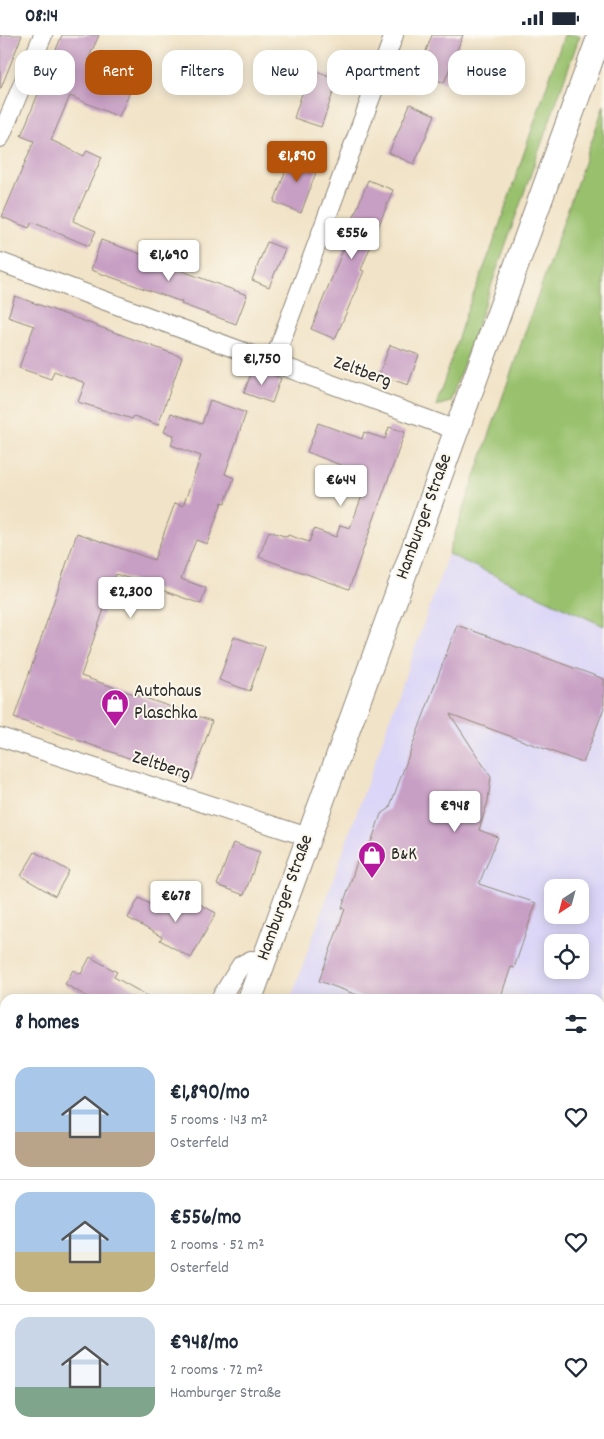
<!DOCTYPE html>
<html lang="en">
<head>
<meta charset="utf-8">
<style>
  :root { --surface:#fff; --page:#f2f2f3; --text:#1f2937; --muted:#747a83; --line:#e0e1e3; --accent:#b45309 }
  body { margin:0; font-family:Dekko,sans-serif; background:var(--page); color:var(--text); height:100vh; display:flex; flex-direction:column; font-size:19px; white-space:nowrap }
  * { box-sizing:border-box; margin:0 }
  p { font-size:16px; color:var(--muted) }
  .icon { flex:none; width:28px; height:28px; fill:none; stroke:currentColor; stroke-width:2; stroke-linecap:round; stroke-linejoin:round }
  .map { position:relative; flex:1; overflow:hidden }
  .panel { position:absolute; left:0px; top:959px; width:605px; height:446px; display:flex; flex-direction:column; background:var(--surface); border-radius:15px 15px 0 0; box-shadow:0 2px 12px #0003 }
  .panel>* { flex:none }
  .top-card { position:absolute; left:15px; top:15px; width:575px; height:45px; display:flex; gap:10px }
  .needle { width:32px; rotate:216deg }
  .fabs { position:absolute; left:544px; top:844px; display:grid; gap:10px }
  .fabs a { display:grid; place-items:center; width:45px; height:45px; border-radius:10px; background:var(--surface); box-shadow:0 2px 12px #0003; font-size:25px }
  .price { position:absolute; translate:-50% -42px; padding:0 11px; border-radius:5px; background:#fff; color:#222; font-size:16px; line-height:32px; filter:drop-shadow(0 1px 2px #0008) }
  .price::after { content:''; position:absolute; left:50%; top:30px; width:15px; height:11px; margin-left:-8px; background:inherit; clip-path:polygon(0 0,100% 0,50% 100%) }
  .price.active { background:var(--accent); color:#fff }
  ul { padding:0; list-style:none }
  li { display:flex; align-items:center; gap:15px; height:125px; padding:0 15px }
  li+li { border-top:1px solid var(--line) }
  li span { display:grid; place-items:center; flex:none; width:140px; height:100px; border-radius:15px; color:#555 }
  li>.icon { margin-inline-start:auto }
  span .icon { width:60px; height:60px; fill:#fffc; stroke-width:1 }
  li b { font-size:21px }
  h2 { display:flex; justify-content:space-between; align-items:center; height:60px; padding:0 15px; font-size:21px }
  .chip { padding:0 18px; border-radius:15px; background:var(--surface); box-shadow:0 2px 12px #0003; font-size:18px; line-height:45px }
  .chip.active { background:var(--accent); color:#fff }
  .status { display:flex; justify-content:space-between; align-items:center; height:35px; padding:0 25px; background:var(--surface); direction:ltr }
  .status svg { height:14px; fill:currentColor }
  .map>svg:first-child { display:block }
  .built { fill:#dbd6f7; fill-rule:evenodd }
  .green { fill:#99c16d; stroke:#62764c }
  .building { fill:#c79fc4 }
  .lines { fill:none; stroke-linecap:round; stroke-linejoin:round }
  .minor-casing { stroke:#8e8779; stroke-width:20 }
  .secondary-casing { stroke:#8e8779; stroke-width:26 }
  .minor { stroke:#fff; stroke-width:18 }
  .secondary { stroke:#fff; stroke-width:24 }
  .labels { text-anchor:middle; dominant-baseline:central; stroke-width:4; stroke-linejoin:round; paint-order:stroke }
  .street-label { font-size:19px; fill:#2b2b2b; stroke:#fbf7ec }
  .poi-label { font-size:19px; fill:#2b2b2b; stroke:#fbf7ec; text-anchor:start }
</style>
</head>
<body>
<div class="status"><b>08:14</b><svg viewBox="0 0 49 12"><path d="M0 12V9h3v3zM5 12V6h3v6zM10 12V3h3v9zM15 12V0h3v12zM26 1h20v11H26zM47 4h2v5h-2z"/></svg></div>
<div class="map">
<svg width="604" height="1404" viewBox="0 0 604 1404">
  <rect width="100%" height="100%" fill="#fbf7ec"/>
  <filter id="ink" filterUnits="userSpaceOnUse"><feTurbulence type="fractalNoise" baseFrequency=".02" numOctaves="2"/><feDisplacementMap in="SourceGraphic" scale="10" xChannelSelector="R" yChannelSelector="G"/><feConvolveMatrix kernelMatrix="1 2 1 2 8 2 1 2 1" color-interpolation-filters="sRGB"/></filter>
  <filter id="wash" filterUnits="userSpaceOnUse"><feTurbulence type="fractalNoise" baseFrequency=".0096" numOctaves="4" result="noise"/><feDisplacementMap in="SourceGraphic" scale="20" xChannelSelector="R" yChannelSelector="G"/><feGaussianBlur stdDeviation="1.12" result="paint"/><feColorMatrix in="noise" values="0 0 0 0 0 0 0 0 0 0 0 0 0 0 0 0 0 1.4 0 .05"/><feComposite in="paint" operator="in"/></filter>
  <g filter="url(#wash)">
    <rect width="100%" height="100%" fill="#f1e3c7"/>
    <!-- built -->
    <path class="built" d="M448,519L604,591V1220L600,1230V964H291ZM552,852H580V880H552ZM552,908H580V935H552Z
      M108,1400H600L604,1402V1404H107Z"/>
    <!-- green -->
    <path class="green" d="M564,0H580L450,367L436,371L466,278L492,212Z
      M604,70V591L448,519Z"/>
    <g id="blocks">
      <!-- building -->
      <path class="building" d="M0,0H22L1,53H0Z
        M62,0H99L88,25L135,45L119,82L70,61L51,105L84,121L87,115L102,122L73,186L96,196L89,211L32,187L29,193L2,182L34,106L21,101Z
        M432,0H463L444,48L418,37Z
        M310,34L338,44L321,92L294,83Z
        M410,69L435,80L414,129L389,118Z
        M292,119L319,129L301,178L274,167Z
        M368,145L393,155L361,235L364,236L335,304L311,294L350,198L348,197Z
        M101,205L167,228L166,230L247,260L236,289L181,269L182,267L91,235Z
        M267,207L285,214L269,252L252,245Z
        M15,261L182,322L158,390L134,381L132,384L78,367L85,348L54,336L51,344L19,333L34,291L8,282Z
        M390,310L419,320L408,350L379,340Z
        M253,333L281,343L272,368L244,358Z
        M210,365L246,378L225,439L234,443L225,468L222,467L207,509L196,505L181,544L206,553L201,569L116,539L81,641L212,686L192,745L14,683L77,498L154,525L175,468L183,471L201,421L171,410L174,400L164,397L171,378L202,389Z
        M318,388L362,404L364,397L385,404L389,392L405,397L349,554L259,522L269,496L287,502L288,500L309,507L314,494L336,502L340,490L350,493L365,453L352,449L356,436L307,417Z
        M457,590L604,644V673L583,728L450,679L491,742L488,766L479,795L498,802L479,849L536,868L514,933L511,932L500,964H368L319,946L345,874L342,873L359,821L367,819L381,779L389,774Z
        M234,602L265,612L250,656L219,645Z
        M233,808L260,817L244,860L217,850Z
        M35,817L69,836L55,861L21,841Z
        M179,858L216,878L191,923L160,905L162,902L128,883L139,863L167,879Z
        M90,922L117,937L114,942L153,964H91L65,949L73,935L81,939Z"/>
    </g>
  </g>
  <g filter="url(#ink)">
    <use href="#blocks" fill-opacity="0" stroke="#8e8779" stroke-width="1"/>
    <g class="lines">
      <!-- minor casing -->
      <g class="minor-casing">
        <path id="minor" d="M0,103L43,0
          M0,227L456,395
          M273,328L394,0
          M0,702L308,802
          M220,964L241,930L251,925L263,926
          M0,1349L5,1340
          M145,1400L154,1404"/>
      </g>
      <!-- secondary casing -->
      <g class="secondary-casing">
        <path id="secondary" d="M250,964L600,0
          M69,1404L70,1400"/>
      </g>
      <!-- minor -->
      <use href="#minor" class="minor"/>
      <!-- secondary -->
      <use href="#secondary" class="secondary"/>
    </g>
  </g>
  <!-- icons -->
  <defs>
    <g id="shop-pin" transform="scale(1.4375)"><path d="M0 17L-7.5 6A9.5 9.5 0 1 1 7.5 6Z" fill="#b5179e" stroke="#fbf7ec"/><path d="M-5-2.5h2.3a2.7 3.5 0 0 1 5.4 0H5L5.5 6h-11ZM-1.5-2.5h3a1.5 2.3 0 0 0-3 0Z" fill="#fff"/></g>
  </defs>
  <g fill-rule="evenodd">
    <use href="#shop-pin" x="115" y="668"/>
    <use href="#shop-pin" x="372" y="820"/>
  </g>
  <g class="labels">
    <!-- street labels -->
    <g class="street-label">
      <text transform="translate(362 338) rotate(20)">Zeltberg</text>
      <text transform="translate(425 482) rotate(-70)">Hamburger Straße</text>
      <text transform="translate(161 732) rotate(18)">Zeltberg</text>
      <text transform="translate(286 863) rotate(-70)">Hamburger Straße</text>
    </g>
    <!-- poi labels -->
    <g class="poi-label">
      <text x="134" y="657">Autohaus<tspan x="134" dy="22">Plaschka</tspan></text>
      <text x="391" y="820">B&amp;K</text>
    </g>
  </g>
</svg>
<div class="fabs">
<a><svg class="needle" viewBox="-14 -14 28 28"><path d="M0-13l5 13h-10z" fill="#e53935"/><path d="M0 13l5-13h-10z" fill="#747a83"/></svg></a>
<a><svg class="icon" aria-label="locate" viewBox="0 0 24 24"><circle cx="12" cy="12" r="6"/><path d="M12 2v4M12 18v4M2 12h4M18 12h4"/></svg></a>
</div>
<b class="price active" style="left:297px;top:148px">€1,890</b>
<b class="price" style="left:352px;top:225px">€556</b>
<b class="price" style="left:169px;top:247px">€1,690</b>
<b class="price" style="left:262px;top:351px">€1,750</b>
<b class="price" style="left:341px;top:472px">€644</b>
<b class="price" style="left:131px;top:584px">€2,300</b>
<b class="price" style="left:455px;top:798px">€948</b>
<b class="price" style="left:176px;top:888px">€678</b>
<div class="top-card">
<a class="chip">Buy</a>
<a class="chip active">Rent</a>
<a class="chip">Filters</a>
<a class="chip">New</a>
<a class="chip">Apartment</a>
<a class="chip">House</a>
</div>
<section class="panel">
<h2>8 homes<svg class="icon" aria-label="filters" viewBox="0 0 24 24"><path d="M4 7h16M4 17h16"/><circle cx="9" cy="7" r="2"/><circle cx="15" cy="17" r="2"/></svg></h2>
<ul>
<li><span style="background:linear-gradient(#a9c7e8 65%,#b9a48a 0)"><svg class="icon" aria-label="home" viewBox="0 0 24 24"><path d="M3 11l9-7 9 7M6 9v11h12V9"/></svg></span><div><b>€1,890/mo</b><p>5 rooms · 143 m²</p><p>Osterfeld</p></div><svg class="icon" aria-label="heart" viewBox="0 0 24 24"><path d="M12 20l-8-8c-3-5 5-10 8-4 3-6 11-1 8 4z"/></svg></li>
<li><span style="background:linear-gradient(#a9c7e8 60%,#c2b280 0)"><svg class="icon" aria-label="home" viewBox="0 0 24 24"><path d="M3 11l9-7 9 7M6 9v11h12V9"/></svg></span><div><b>€556/mo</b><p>2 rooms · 52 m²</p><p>Osterfeld</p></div><svg class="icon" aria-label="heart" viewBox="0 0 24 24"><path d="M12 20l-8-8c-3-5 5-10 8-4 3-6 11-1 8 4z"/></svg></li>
<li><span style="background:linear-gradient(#c9d6e8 70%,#7fa58c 0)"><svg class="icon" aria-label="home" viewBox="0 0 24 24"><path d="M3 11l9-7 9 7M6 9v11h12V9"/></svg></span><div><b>€948/mo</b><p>2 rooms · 72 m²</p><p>Hamburger Straße</p></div><svg class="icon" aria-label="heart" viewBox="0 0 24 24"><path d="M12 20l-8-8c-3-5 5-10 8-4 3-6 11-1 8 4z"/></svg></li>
</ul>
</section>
</div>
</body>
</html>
